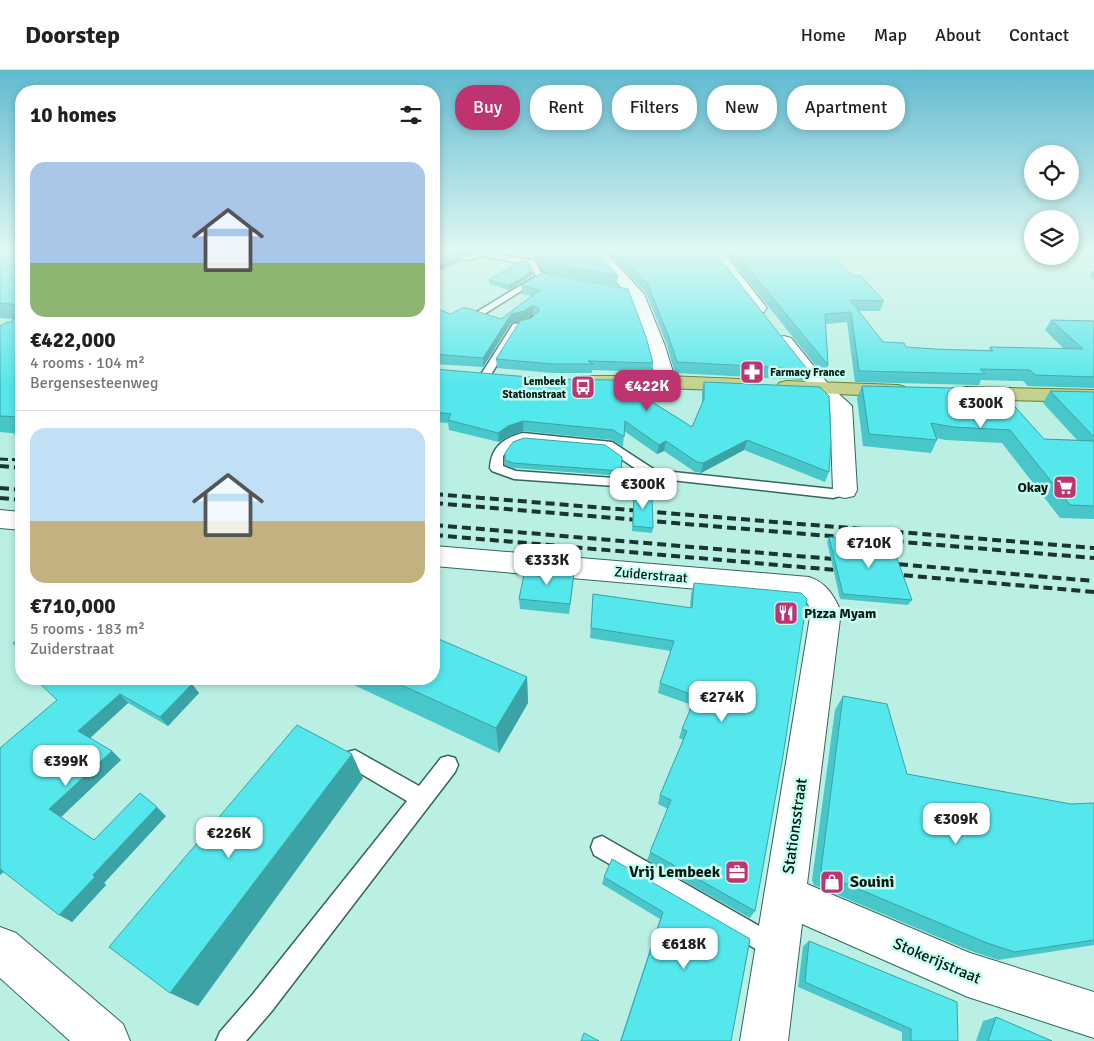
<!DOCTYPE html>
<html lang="en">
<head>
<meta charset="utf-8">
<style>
  :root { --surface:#fff; --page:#f2f2f2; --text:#202124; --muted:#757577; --line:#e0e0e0; --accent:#be3470 }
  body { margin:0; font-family:Signika,sans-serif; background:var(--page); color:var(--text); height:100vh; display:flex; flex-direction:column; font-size:19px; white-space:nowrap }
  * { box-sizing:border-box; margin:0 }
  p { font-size:16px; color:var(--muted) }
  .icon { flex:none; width:28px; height:28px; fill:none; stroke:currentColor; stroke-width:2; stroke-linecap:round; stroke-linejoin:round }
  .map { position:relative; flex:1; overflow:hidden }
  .side { position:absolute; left:15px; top:15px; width:425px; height:600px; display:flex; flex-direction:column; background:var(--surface); border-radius:20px; box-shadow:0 2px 8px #0003 }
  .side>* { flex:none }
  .hud { position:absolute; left:455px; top:15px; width:475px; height:45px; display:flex; gap:10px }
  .buttons { position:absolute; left:1024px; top:75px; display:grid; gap:10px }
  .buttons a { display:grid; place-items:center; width:55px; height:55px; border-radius:50%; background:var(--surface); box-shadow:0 2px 8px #0003; font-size:25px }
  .price { position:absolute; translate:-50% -42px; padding:0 11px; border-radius:10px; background:#fff; color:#222; font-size:16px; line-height:32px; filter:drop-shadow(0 1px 2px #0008) }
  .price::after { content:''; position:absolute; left:50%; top:30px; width:15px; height:11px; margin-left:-8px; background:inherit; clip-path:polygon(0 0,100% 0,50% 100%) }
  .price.current { background:var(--accent); color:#fff }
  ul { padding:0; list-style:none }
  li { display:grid; align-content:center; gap:10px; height:265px; padding:0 15px }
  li+li { border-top:1px solid var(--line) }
  li span { display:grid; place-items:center; height:155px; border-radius:15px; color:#555 }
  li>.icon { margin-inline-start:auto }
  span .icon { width:90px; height:90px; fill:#fffc; stroke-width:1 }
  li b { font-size:21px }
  h2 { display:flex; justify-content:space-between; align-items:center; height:60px; padding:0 15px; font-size:21px }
  .pill { padding:0 18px; border-radius:20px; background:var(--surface); box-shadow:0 2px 8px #0003; font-size:18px; line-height:45px }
  .pill.current { background:var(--accent); color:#fff }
  header { display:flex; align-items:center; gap:30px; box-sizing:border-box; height:70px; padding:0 25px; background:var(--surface); border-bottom:1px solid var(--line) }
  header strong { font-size:24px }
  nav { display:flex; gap:28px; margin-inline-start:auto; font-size:18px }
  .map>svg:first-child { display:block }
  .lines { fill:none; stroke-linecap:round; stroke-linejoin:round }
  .lane-casing { stroke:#33675c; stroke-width:3 }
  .street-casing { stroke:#33675c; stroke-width:2 }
  .secondary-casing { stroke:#33675c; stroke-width:2 }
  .primary-casing { stroke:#687d31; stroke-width:2 }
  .lane { fill:#fff; fill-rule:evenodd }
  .street { fill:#fff; fill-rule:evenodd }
  .secondary { fill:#fff; fill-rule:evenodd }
  .primary { fill:#c5d28d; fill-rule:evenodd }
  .rail-far1 { stroke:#1b3530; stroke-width:3; stroke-dasharray:8 4; stroke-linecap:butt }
  .rail { stroke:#1b3530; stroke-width:4; stroke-dasharray:9 5; stroke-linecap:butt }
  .wall { fill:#48c7cb; fill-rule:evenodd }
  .shaded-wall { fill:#3ba2a5 }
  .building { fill:#54e7ec; stroke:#3ba2a5 }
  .labels { text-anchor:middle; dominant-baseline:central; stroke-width:5; stroke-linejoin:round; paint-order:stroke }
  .far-poi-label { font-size:11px; font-weight:bold; fill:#031814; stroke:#c6fef0; text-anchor:start }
  .poi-label { font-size:14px; font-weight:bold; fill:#031814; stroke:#c6fef0; text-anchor:end }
  .street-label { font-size:14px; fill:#031814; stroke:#c6fef0 }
  .near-street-label { font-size:16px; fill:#031814; stroke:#c6fef0 }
  .near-poi-label { font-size:16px; font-weight:bold; fill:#031814; stroke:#c6fef0; text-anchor:end }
</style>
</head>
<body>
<header>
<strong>Doorstep</strong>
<nav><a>Home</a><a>Map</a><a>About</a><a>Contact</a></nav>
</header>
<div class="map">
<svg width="1094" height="971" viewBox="0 0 1094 971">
  <rect width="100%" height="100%" fill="#b9f0e3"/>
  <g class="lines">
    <!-- lane casing -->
    <g class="lane-casing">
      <path id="lane" d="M434,181L467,186L482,181H490L489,183L535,191L541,202L562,210L558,213L542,208L478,248L473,245L475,243L536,206L529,195L483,186L467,190L434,185Z
        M533,246L538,249C533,256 528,257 519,258L489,308H481L480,306L513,254L525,252Z
        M523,363L612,372L655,400L832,419L845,416L850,417L852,420L850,423L833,428L653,408L629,417L514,409L492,401L490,398C491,377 503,368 523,363ZM524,371L605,378L642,403L628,409L516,401L503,396V386L512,376Z
        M355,680L419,716L441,688L448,686L455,688L458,695L455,702L271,942L246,971H216L220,962L253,924L407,731L348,696L345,689L348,682Z
        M602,766L782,869L786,877L782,885L774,889L766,885L594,785L591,777L594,769Z"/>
    </g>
    <!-- street casing -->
    <g class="street-casing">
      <path id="street" d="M589,181H604L644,224L665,276L676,312L673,316L666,318L659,316L656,312L647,276L628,225Z
        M822,313L829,315L852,336L857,420L854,426L845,428L836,426L833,420L830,338L812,319L815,315Z
        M0,440L21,442V460L0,458Z
        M434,476L809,507C827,513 833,525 841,541L807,814L970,883L1094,922V968L968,927L802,854L788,971H740L811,541L808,534L802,528L434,496Z
        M0,857L16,863L123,954L130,971H70L0,908Z"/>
    </g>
    <!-- secondary casing -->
    <g class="secondary-casing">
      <path id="secondary" d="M708,181H722L767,238L764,242L758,243L752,242Z
        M784,266L791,268L829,315L832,319L829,323L822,325L815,323L775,272L777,268Z"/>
    </g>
    <!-- primary casing -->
    <g class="primary-casing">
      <path id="primary" d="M583,306H666L740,309L747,311L750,315L747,319L740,321L666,318H583L576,316L573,312L576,308Z
        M786,311L898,315L905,317L908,321L905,325L898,327L779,321L776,317L779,313Z
        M966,317L1094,320V332L966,329L959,327L956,323L959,319Z"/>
    </g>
    <!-- lane -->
    <use href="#lane" class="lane"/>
    <!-- street -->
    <use href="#street" class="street"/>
    <!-- secondary -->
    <use href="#secondary" class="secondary"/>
    <!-- primary -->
    <use href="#primary" class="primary"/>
    <!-- rail-far1 -->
    <path class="rail-far1" d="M0,389L21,390"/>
    <!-- rail -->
    <path class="rail" d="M0,396L21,398
      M0,418L21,420
      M434,424L1094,478
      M0,428L21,430
      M434,433L1094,488
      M434,455L845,490
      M434,465L847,501
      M885,493L1094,511
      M890,504L1094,522"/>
  </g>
  <!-- wall -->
  <path class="wall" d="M0,181H21V364L0,362V256L12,252L13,249L0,248Z
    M441,181H477L467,184Z
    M532,181H596L618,206L617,216L547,203L542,201L537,190L532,189Z
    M606,181H714L807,299L803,310L675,303L667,275L646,223Z
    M724,181H830L852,206L884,231L880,241H859L883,272L906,277L935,279L989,280L990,277L1064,279L1045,260L1051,250L1094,251V318L1028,316L1023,311L981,310L979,315L855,312L847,252L826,254L828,295L824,306Z
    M532,201V205L509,220L489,214V210Z
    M1092,201H1094V210L1090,205Z
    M542,203L653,293L652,302L592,300V303H553L497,298L496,289L520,251L511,253L483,297L434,294V238L451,244L501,249L531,226L522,224L521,215ZM533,244L535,245L531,248L525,250Z
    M434,299L692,357L702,334V321L704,312L829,402L825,412L744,380L701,403L695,402L664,381L657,384L624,361L623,377L612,370L523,361L509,366L499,372L449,360L448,353L434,352Z
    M862,316L1044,369L1077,370L1043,333L1050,321L1094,322V449L1060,448L1002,373L946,370L936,368L937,370L931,383L863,376L857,328Z
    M505,383L622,387L621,406L513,398L505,395Z
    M634,421L653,458L652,463L632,461Z
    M829,467L912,530L908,535L840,529L827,472Z
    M574,503L573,514L569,544L520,539L519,529Z
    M694,513L755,841L750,848L647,790L668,739L658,734L660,725L683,670L679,668L682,659L692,635L658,623L660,613L671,581L590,568L593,524L690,538L691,524Z
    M527,607L528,633L499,683L341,609H434Z
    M190,613L192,614L199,623L168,656L128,633L90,668L112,681L121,690L61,747L94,770L166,746L104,813L106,815L72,852L4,802L0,805V678L57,630Z
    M843,626L907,704L1071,734L1094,733V875L998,890L971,881L814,815L812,810L835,640Z
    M604,807L750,869L731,971H620L660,849L602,814Z
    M809,871L958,971H902V962L798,917L803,876Z
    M996,947L1052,971H976L983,951Z"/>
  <!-- shaded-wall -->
  <path class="shaded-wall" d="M467,181H477L467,184Z
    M461,186V191L434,203V197Z
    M532,201V205L509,220V216Z
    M533,235V244L524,250L511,253L483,297V288L511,244Z
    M523,351V361L509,366L499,372L498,363L508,356Z
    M747,370L744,380L701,403L703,393Z
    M666,371L664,381L657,384L659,375Z
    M527,607L528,633L499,683L496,658Z
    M179,609H194L185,617Z
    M192,614L199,623L168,656L160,647Z
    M120,624L128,633L88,670L78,661Z
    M112,681L121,690L61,747L49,739Z
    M352,684L363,708L198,936L170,923Z
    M157,737L166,746L104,813L106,815L72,852L59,845L93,805Z
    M0,797L5,800L0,805Z"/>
  <!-- building -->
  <path class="building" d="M0,181H21V235L0,233Z
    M537,181H596L618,206L547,193L542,191Z
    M616,181H714L807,299L677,292L668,265L647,213Z
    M734,181H830L852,206H861L884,231L850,230L883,272L904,273L906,277L935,279L993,281L990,277L1083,279L1051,250L1094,251V307L1035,305L1030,300L980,299L985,304L859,301L851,242L825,244L828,295Z
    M434,182L461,186L434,197Z
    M520,191L528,192L532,201L509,216L489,210Z
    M542,203L628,219L646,267L653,293L588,291L593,294H553L496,289L520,251L531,248L539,241V239L533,235L524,241L511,244L483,288L434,284V238L451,244L462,238H467L501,249L540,220L521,215Z
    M21,244V347L0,346V256L7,252H12L13,249Z
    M434,299L553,309L617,310L692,357L704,329V312L820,317L829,326L831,371L829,402L747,370L703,393L697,392L666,371L659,375L625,351L624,367L613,360L523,351L508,356L498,363L448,350L451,344L434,342Z
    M862,316L999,319L1044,369L1094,371V436L1070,435L1010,360L953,357L931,353L937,370L869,364Z
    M1050,321L1094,322V366H1093Z
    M524,368L605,375L622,387L621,401L513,393L505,390V383L513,372Z
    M634,421L652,423L653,458L633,456Z
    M829,467L891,472L912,530L843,524Z
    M525,499L574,503L570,534L519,529Z
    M694,513L801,523L807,529L783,686L755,841L650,782L671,730L660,725L687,661L682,659L696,626L660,613L674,571L591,558L593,524L692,538Z
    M434,567L527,607L496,658L388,609H434Z
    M21,568V582L13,573Z
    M35,609H181L192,614L160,647L120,624L78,661L112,681L49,739L94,770L140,723L157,737L93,805L95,807L59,845L0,799V678L57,630Z
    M843,626L887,634L907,704L1071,734L1094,733V870L1015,882L987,873L823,804L821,800Z
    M297,655L352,684L170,923L109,877Z
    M612,789L750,869L731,971H621L663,842L604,807Z
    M809,871L957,932L958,971H911V959L805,912Z
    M996,947L1052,971H988Z
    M584,963L599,971H581Z"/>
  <!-- sky -->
  <linearGradient id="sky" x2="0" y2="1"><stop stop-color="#60bad0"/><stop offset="0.57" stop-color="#e0f8f2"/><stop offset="1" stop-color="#e0f8f2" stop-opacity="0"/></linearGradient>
  <rect width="1094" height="317" fill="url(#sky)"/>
  <!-- icons -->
  <defs>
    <g id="pharmacy-square" transform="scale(1.25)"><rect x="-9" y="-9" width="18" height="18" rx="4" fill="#be3470" stroke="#c6fef0"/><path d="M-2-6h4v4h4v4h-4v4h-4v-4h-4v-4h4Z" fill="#fff"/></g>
    <g id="bus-square" transform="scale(1.25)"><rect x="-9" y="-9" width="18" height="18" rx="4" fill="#be3470" stroke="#c6fef0"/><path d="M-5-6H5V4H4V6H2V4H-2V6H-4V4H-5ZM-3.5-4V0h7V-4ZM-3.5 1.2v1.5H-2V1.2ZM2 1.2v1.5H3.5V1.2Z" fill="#fff"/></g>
    <g id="supermarket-square" transform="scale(1.25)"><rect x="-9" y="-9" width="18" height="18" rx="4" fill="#be3470" stroke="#c6fef0"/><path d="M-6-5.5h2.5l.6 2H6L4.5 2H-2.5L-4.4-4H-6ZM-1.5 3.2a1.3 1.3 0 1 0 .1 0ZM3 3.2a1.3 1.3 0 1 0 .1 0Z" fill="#fff"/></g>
    <g id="restaurant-square" transform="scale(1.25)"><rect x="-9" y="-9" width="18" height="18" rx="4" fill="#be3470" stroke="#c6fef0"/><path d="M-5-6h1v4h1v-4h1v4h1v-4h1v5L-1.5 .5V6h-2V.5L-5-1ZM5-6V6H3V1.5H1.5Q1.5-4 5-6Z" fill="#fff"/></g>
    <g id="office-square" transform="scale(1.25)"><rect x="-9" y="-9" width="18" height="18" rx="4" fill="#be3470" stroke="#c6fef0"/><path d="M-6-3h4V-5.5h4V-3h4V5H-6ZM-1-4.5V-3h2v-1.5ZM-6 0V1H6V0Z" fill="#fff"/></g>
    <g id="shop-square" transform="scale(1.25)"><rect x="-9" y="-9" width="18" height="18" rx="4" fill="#be3470" stroke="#c6fef0"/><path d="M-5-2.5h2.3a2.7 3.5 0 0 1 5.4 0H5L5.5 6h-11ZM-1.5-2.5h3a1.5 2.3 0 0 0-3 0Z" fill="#fff"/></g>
  </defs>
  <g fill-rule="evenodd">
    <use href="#pharmacy-square" x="752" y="302"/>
    <use href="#bus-square" x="583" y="317"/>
    <use href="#supermarket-square" x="1065" y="417"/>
    <use href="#restaurant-square" x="786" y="543"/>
    <use href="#office-square" x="737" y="802"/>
    <use href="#shop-square" x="832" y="812"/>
  </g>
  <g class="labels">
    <!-- far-poi labels -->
    <g class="far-poi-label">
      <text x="770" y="302">Farmacy France</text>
      <text x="566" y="311" text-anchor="end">Lembeek<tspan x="566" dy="13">Stationstraat</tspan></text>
    </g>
    <!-- poi labels -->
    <g class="poi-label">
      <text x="1048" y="417">Okay</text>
      <text x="804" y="543" text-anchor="start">Pizza Myam</text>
    </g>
    <!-- street labels -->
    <g class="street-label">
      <text transform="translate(651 505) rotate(5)">Zuiderstraat</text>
    </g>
    <!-- near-street labels -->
    <g class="near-street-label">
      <text transform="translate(795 756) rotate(-82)">Stationsstraat</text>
      <text transform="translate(937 891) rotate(23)">Stokerijstraat</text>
    </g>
    <!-- near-poi labels -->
    <g class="near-poi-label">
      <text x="720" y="802">Vrij Lembeek</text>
      <text x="850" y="812" text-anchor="start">Souini</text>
    </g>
  </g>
</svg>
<div class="buttons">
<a><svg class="icon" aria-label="locate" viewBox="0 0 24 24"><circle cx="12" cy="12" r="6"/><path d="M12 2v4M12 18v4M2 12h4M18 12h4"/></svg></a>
<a><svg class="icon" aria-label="layers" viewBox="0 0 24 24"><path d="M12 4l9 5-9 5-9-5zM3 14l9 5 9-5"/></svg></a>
</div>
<b class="price current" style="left:647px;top:342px">€422K</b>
<b class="price" style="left:981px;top:359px">€300K</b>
<b class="price" style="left:643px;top:440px">€300K</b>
<b class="price" style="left:869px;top:499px">€710K</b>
<b class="price" style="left:547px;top:516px">€333K</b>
<b class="price" style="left:722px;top:653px">€274K</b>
<b class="price" style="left:66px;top:717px">€399K</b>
<b class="price" style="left:956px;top:775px">€309K</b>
<b class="price" style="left:229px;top:789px">€226K</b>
<b class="price" style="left:684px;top:900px">€618K</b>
<div class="hud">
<a class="pill current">Buy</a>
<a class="pill">Rent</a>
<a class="pill">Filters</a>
<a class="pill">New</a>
<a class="pill">Apartment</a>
</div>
<section class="side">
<h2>10 homes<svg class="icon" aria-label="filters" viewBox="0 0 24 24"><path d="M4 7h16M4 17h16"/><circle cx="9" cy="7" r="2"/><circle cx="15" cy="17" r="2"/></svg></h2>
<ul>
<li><span style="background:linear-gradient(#a9c7e8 65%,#8fb573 0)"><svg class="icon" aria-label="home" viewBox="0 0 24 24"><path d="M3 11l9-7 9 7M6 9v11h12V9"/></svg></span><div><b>€422,000</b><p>4 rooms · 104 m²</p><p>Bergensesteenweg</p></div></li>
<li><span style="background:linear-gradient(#bfe0f5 60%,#c2b280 0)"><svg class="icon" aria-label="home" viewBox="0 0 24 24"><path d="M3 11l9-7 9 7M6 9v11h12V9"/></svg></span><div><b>€710,000</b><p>5 rooms · 183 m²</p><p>Zuiderstraat</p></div></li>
</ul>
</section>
</div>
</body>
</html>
